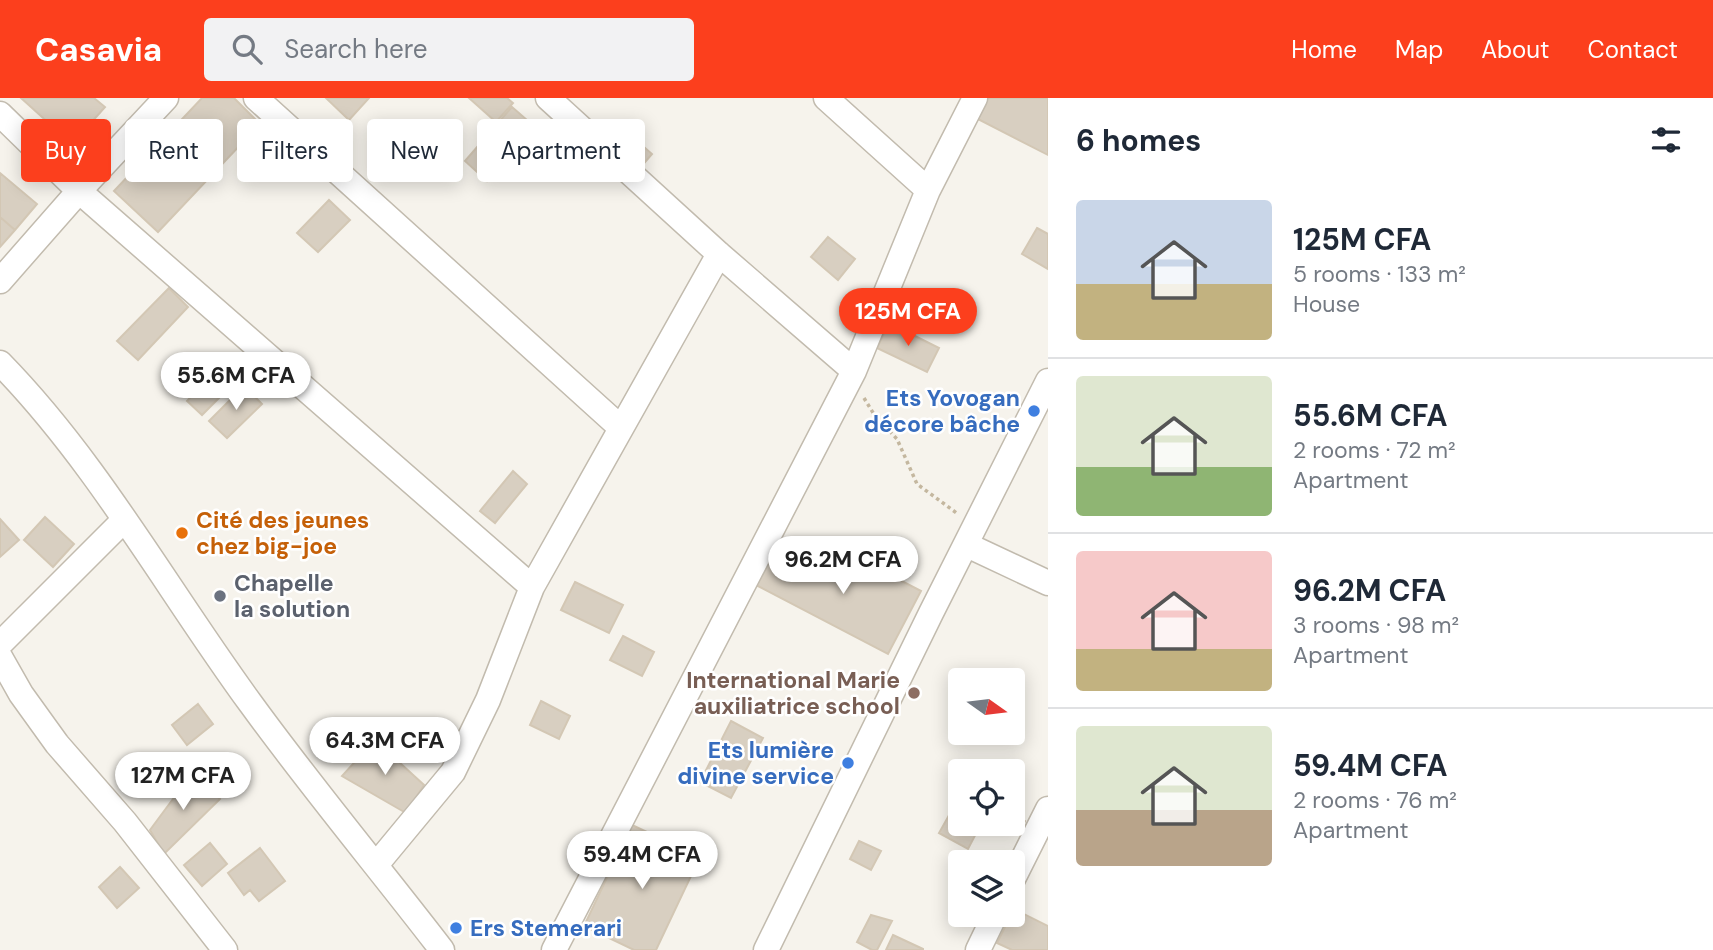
<!DOCTYPE html>
<html lang="en">
<head>
<meta charset="utf-8">
<style>
  :root { --surface:#fff; --page:#f2f2f3; --text:#1f2937; --muted:#747a83; --line:#e0e1e3; --accent:#fc3f1d }
  body { margin:0; font-family:"DM Sans",sans-serif; background:var(--page); color:var(--text); height:100vh; display:flex; flex-direction:column; font-size:26px; white-space:nowrap }
  * { box-sizing:border-box; margin:0 }
  p { font-size:23px; color:var(--muted) }
  .icon { flex:none; width:38px; height:38px; fill:none; stroke:currentColor; stroke-width:2; stroke-linecap:round; stroke-linejoin:round }
  .map { position:relative; flex:1; overflow:hidden }
  .panel { display:flex; flex-direction:column; background:var(--surface); width:665px }
  .panel>* { flex:none }
  .banner { position:absolute; left:21px; top:21px; width:665px; height:63px; display:flex; gap:14px }
  .needle { width:46px; rotate:104deg }
  .buttons { position:absolute; left:948px; top:570px; display:grid; gap:14px }
  .buttons a { display:grid; place-items:center; width:77px; height:77px; border-radius:7px; background:var(--surface); box-shadow:0 4px 18px #0003; font-size:35px }
  .price { position:absolute; translate:-50% -60px; padding:0 16px; border-radius:24px; background:#fff; color:#222; font-size:23px; line-height:46px; filter:drop-shadow(0 2px 4px #0008) }
  .price::after { content:''; position:absolute; left:50%; top:42px; width:21px; height:16px; margin-left:-10px; background:inherit; clip-path:polygon(0 0,100% 0,50% 100%) }
  .price.active { background:var(--accent); color:#fff }
  ul { padding:0; list-style:none }
  li { display:flex; align-items:center; gap:21px; height:175px; padding:0 28px }
  li+li { border-top:2px solid var(--line) }
  li span { display:grid; place-items:center; flex:none; width:196px; height:140px; border-radius:7px; color:#555 }
  li>.icon { margin-inline-start:auto }
  span .icon { width:84px; height:84px; fill:#fffc; stroke-width:1 }
  li b { font-size:30px }
  h2 { display:flex; justify-content:space-between; align-items:center; height:84px; padding:0 28px; font-size:30px }
  .tag { padding:0 24px; border-radius:7px; background:var(--surface); box-shadow:0 4px 18px #0003; font-size:24px; line-height:63px }
  .tag.active { background:var(--accent); color:#fff }
  header { display:flex; align-items:center; gap:42px; box-sizing:border-box; height:98px; padding:0 35px; background:var(--accent); color:#fff }
  header strong { font-size:33px }
  nav { display:flex; gap:38px; margin-inline-start:auto; font-size:24px }
  .search { width:490px; height:63px; background:var(--page); display:flex; align-items:center; gap:18px; box-sizing:border-box; padding:0 24px; border-radius:7px; color:var(--muted); font-size:26px }
  main { display:flex; flex:1; min-height:0 }
  .map>svg:first-child { display:block }
  .building { fill:#d8cfc1; stroke:#d3c7b4; stroke-width:2 }
  .lines { fill:none; stroke-linecap:round; stroke-linejoin:round }
  .street-casing { stroke:#c2bbae; stroke-width:27 }
  .path { stroke:#c4b79f; stroke-width:3.5; stroke-dasharray:3.5 3.5; stroke-linecap:butt }
  .street { stroke:#fff; stroke-width:24 }
  .shop-dot { fill:#3f7fe0; stroke:#fff; stroke-width:2.5 }
  .food-dot { fill:#e8710a; stroke:#fff; stroke-width:2.5 }
  .worship-dot { fill:#6b7280; stroke:#fff; stroke-width:2.5 }
  .education-dot { fill:#8d6e63; stroke:#fff; stroke-width:2.5 }
  .labels { text-anchor:middle; dominant-baseline:central; stroke-width:5; stroke-linejoin:round; paint-order:stroke }
  .shop-label { font-size:23px; font-weight:bold; fill:#366cbe; stroke:#fff; text-anchor:end }
  .food-label { font-size:23px; font-weight:bold; fill:#c56008; stroke:#fff; text-anchor:start }
  .worship-label { font-size:23px; font-weight:bold; fill:#5b616d; stroke:#fff; text-anchor:start }
  .education-label { font-size:23px; font-weight:bold; fill:#785e54; stroke:#fff; text-anchor:end }
</style>
</head>
<body>
<header>
<strong>Casavia</strong>
<div class="search"><svg class="icon" aria-label="search" viewBox="0 0 24 24"><circle cx="10" cy="10" r="6"/><path d="M15 15l6 6"/></svg>Search here</div>
<nav><a>Home</a><a>Map</a><a>About</a><a>Contact</a></nav>
</header>
<main>
<div class="map">
<svg width="1048" height="852" viewBox="0 0 1048 852">
  <rect width="100%" height="100%" fill="#f6f3ec"/>
  <!-- building -->
  <path class="building" d="M21,0H94L105,9L72,46Z
    M202,0H234L260,26L158,134L114,93Z
    M326,0H369L349,22Z
    M469,0H507L513,5L496,24Z
    M983,0H1048V57L974,19Z
    M512,9L535,29L487,83L465,63Z
    M636,42L652,56L639,71L623,57Z
    M0,75L37,106L15,132L0,119Z
    M329,102L350,122L318,154L297,135Z
    M0,119L15,132L0,149Z
    M1037,130L1048,136V171L1022,156Z
    M828,139L855,161L838,182L811,159Z
    M169,190L188,209L138,262L117,243Z
    M889,225L939,250L927,274L877,250Z
    M222,267L237,282L202,317L187,303Z
    M244,288L262,306L227,340L209,323Z
    M513,373L527,386L495,425L480,413Z
    M45,419L74,446L53,469L24,442Z
    M0,421L19,442L0,459Z
    M774,446L840,480L852,457L921,493L888,556L754,486Z
    M575,484L623,507L609,535L561,512Z
    M623,538L654,554L642,578L610,562Z
    M541,603L570,618L559,641L530,627Z
    M198,606L213,626L187,647L172,627Z
    M731,623L763,640L731,700L700,684Z
    M375,642L424,687L406,715L342,678Z
    M193,674L220,701L164,756L150,732Z
    M953,710L961,714V726H981L968,751L939,735Z
    M1013,718L1025,723L1020,734L1005,726H1013Z
    M632,727L700,759L656,852H634L584,828Z
    M859,743L881,753L871,772L850,761Z
    M210,745L227,766L202,788L184,767Z
    M260,750L285,783L259,803L250,792L244,797L228,775Z
    M120,769L139,790L117,810L99,789Z
    M1014,811L1048,828V852H1012L997,845L1011,817H1013Z
    M871,817L892,823L877,852H872L857,844Z
    M893,837L923,851V852H886Z"/>
  <g class="lines">
    <!-- street casing -->
    <g class="street-casing">
      <path id="street" d="M256,0L621,330
        M548,0L719,156L854,273
        M826,0L928,92
        M0,16L79,93L532,489
        M0,183L79,93L166,0
        M0,265C98,365 168,493 251,606C312,690 379,770 442,852
        M967,447L1048,485
        M0,546L124,422
        M0,559L21,596L57,646L125,724L225,852
        M376,767L453,674L488,602L532,489L719,156
        M1013,781L1048,711
        M554,852L854,273L928,92L975,0
        M766,852L931,515L1048,283
        M978,852L995,817"/>
    </g>
    <!-- path -->
    <path class="path" d="M864,300L875,318L897,341L917,386L958,416"/>
    <!-- street -->
    <use href="#street" class="street"/>
  </g>
  <!-- markers -->
  <g class="shop-dot">
    <circle cx="1034" cy="313" r="7"/>
    <circle cx="848" cy="665" r="7"/>
    <circle cx="456" cy="830" r="7"/>
  </g>
  <circle class="food-dot" cx="182" cy="435" r="7"/>
  <circle class="worship-dot" cx="220" cy="498" r="7"/>
  <circle class="education-dot" cx="914" cy="595" r="7"/>
  <g class="labels">
    <!-- shop labels -->
    <g class="shop-label">
      <text x="1020" y="300">Ets Yovogan<tspan x="1020" dy="26">décore bâche</tspan></text>
      <text x="834" y="652">Ets lumière<tspan x="834" dy="26">divine service</tspan></text>
      <text x="470" y="830" text-anchor="start">Ers Stemerari</text>
    </g>
    <!-- food labels -->
    <g class="food-label">
      <text x="196" y="422">Cité des jeunes<tspan x="196" dy="26">chez big-joe</tspan></text>
    </g>
    <!-- worship labels -->
    <g class="worship-label">
      <text x="234" y="485">Chapelle<tspan x="234" dy="26">la solution</tspan></text>
    </g>
    <!-- education labels -->
    <g class="education-label">
      <text x="900" y="582">International Marie<tspan x="900" dy="26">auxiliatrice school</tspan></text>
    </g>
  </g>
</svg>
<div class="buttons">
<a><svg class="needle" viewBox="-14 -14 28 28"><path d="M0-13l5 13h-10z" fill="#e53935"/><path d="M0 13l5-13h-10z" fill="#747a83"/></svg></a>
<a><svg class="icon" aria-label="locate" viewBox="0 0 24 24"><circle cx="12" cy="12" r="6"/><path d="M12 2v4M12 18v4M2 12h4M18 12h4"/></svg></a>
<a><svg class="icon" aria-label="layers" viewBox="0 0 24 24"><path d="M12 4l9 5-9 5-9-5zM3 14l9 5 9-5"/></svg></a>
</div>
<b class="price active" style="left:908px;top:250px">125M CFA</b>
<b class="price" style="left:236px;top:314px">55.6M CFA</b>
<b class="price" style="left:843px;top:498px">96.2M CFA</b>
<b class="price" style="left:385px;top:679px">64.3M CFA</b>
<b class="price" style="left:183px;top:714px">127M CFA</b>
<b class="price" style="left:642px;top:793px">59.4M CFA</b>
<div class="banner">
<a class="tag active">Buy</a>
<a class="tag">Rent</a>
<a class="tag">Filters</a>
<a class="tag">New</a>
<a class="tag">Apartment</a>
</div>
</div>
<section class="panel">
<h2>6 homes<svg class="icon" aria-label="filters" viewBox="0 0 24 24"><path d="M4 7h16M4 17h16"/><circle cx="9" cy="7" r="2"/><circle cx="15" cy="17" r="2"/></svg></h2>
<ul>
<li><span style="background:linear-gradient(#c9d6e8 60%,#c2b280 0)"><svg class="icon" aria-label="home" viewBox="0 0 24 24"><path d="M3 11l9-7 9 7M6 9v11h12V9"/></svg></span><div><b>125M CFA</b><p>5 rooms · 133 m²</p><p>House</p></div></li>
<li><span style="background:linear-gradient(#dfe7d0 65%,#8fb573 0)"><svg class="icon" aria-label="home" viewBox="0 0 24 24"><path d="M3 11l9-7 9 7M6 9v11h12V9"/></svg></span><div><b>55.6M CFA</b><p>2 rooms · 72 m²</p><p>Apartment</p></div></li>
<li><span style="background:linear-gradient(#f6c9c9 70%,#c2b280 0)"><svg class="icon" aria-label="home" viewBox="0 0 24 24"><path d="M3 11l9-7 9 7M6 9v11h12V9"/></svg></span><div><b>96.2M CFA</b><p>3 rooms · 98 m²</p><p>Apartment</p></div></li>
<li><span style="background:linear-gradient(#dfe7d0 60%,#b9a48a 0)"><svg class="icon" aria-label="home" viewBox="0 0 24 24"><path d="M3 11l9-7 9 7M6 9v11h12V9"/></svg></span><div><b>59.4M CFA</b><p>2 rooms · 76 m²</p><p>Apartment</p></div></li>
</ul>
</section>
</main>
</body>
</html>
